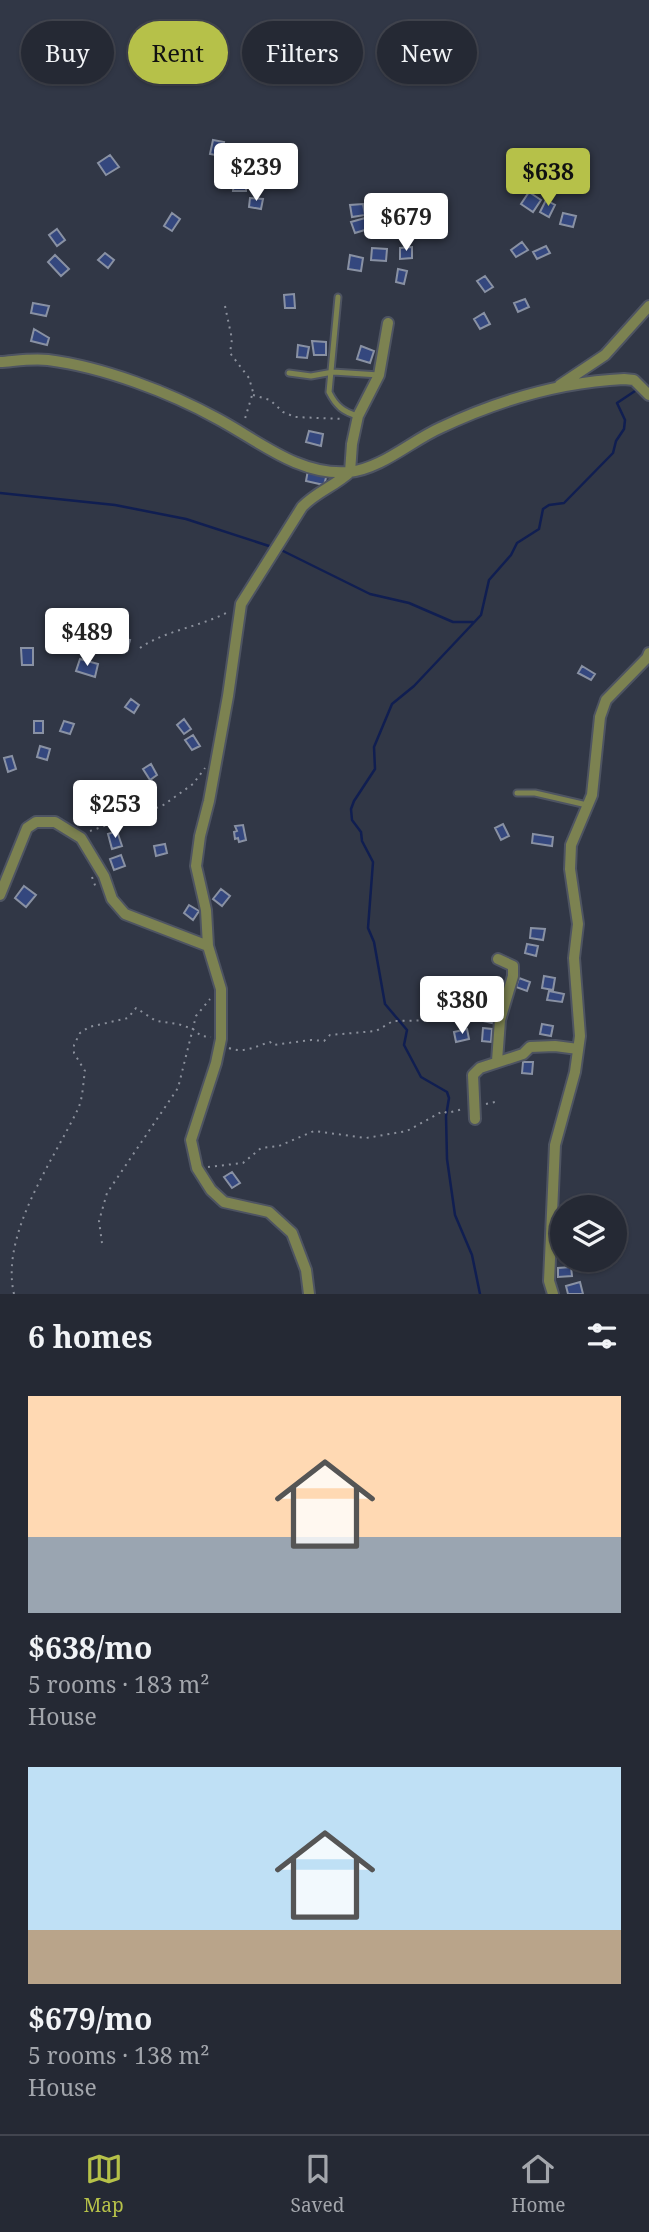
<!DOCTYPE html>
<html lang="en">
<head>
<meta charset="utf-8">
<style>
  :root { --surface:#252934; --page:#313540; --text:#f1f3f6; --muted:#a3a6ac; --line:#42454f; --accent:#b6c149 }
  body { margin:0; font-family:"Noto Serif",serif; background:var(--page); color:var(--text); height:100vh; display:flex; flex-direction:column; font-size:26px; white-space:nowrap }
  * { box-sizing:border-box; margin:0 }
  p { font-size:23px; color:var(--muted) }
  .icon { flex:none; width:38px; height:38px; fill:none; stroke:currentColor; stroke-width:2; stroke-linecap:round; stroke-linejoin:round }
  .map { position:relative; height:1294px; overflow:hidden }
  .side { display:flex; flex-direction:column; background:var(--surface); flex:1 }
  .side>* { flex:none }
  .hud { position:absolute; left:21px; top:21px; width:607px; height:63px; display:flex; gap:14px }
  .buttons { position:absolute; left:550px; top:1195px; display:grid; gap:14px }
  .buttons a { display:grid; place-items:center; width:77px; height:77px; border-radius:50%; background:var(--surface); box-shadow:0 2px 5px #0004,0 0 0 2px var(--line); font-size:35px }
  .price { position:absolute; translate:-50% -60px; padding:0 16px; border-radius:7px; background:#fff; color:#222; font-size:23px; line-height:46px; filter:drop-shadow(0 2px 4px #0008) }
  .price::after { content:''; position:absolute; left:50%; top:42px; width:21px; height:16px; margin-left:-10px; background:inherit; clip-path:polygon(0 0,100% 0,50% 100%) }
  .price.current { background:var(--accent); color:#111 }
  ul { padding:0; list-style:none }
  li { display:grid; align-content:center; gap:14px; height:371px; padding:0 28px }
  li span { display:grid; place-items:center; height:217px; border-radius:0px; color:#555 }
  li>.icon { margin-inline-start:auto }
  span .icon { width:126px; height:126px; fill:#fffc; stroke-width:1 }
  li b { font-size:30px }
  h2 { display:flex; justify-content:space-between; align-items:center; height:84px; padding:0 28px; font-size:30px }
  .tag { padding:0 24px; border-radius:32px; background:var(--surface); box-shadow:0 2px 5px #0004,0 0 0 2px var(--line); font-size:24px; line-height:63px }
  .tag.current { background:var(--accent); color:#111 }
  .tab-bar { display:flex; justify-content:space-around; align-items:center; height:98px; border-top:2px solid var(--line); background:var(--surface); font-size:19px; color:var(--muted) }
  .tab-bar a { display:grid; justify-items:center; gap:4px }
  .tab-bar .current { color:var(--accent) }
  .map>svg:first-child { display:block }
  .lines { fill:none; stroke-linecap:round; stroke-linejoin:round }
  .stream { stroke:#101e51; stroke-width:2.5 }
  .building { fill:#34477e; stroke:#8991a3; stroke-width:2 }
  .service-casing { stroke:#4e5462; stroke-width:9 }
  .minor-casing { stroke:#4e5462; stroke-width:14 }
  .path { stroke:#8b909c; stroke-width:2; stroke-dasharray:2 5; stroke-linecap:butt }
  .service { stroke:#7c8251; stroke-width:5 }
  .minor { stroke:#7c8251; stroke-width:10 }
</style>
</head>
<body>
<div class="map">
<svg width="649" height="1294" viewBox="0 0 649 1294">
  <rect width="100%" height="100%" fill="#313746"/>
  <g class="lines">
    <!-- stream -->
    <path class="stream" d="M0,493L115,505L186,519L272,547
      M279,549L370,594L409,603L453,622H473
      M480,1294L472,1255L455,1215L447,1159L446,1116L449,1098L447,1092L421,1077L404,1045L407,1030L385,1004L374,942L368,928L373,862L362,841L361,832L352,820L351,809L354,801L375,769L374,747L392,704L414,686L481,615L489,580L511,555L517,543L539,529L543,509L549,505L564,503L613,453L616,441L624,429L625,420L617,403L638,389"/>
  </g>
  <!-- building -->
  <path class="building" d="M213,140L224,142L221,156L210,154Z
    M110,155L119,167L106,175L98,163Z
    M234,162H244V177H234Z
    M234,182L246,183V191H233Z
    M529,192L541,200L533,212L521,204Z
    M250,198L263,199L261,209L249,207Z
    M546,200L555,205L549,217L540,212Z
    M377,201L378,212L366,214L365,203Z
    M363,204L365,215L352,217L350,205Z
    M379,210H397L398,220L379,221Z
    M172,213L180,219L172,231L164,226Z
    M563,213L576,216L573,227L560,224Z
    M365,218L368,229L355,233L351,222Z
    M57,229L65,240L57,246L49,235Z
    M522,242L528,250L516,257L511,250Z
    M546,246L550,253L537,259L533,252Z
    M412,247V258L400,259V248Z
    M372,248L387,249L386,261L371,260Z
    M105,253L114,260L108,268L98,260Z
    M55,255L69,269L61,276L48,262Z
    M350,255L363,258L361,271L348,269Z
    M398,269L407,271L404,284L396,282Z
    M485,276L493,287L485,292L477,281Z
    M294,294L295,308H285L284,295Z
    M525,299L529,307L518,312L514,303Z
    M33,303L49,306L46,316L31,313Z
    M484,313L490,324L480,329L474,319Z
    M34,329L49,338L47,345L31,341Z
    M312,341L326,342V355H314Z
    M298,345L309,347L307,358L297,357Z
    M361,346L374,351L370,363L357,359Z
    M309,431L323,434L321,446L306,442Z
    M308,470L327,474L324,485L306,481Z
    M120,638L130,640L127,651L117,648Z
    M21,648H33V665H22Z
    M80,659L98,664L95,677L76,671Z
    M582,666L595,674L591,680L578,673Z
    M131,699L139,705L134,713L125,707Z
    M184,719L191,729L184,734L177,725Z
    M34,721H43V733H34Z
    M64,721L74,724L70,734L60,731Z
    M193,735L200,746L192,750L185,740Z
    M40,746L50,749L47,760L37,757Z
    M12,756L16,769L8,772L4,758Z
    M151,764L157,775L150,780L143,769Z
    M123,804L128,813L113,821L108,812Z
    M503,824L509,836L501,840L495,828Z
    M243,825L246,840L239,842L238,838L235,839L234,832L237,831L235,826Z
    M117,831L122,846L112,849L108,834Z
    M533,834L553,837L552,846L532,843Z
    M165,844L167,853L156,856L154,846Z
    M121,855L125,866L114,870L110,859Z
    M24,886L36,895L26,907L15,898Z
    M221,889L230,896L222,906L213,899Z
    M189,905L199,911L193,920L184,913Z
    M531,928L545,929L543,940L530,938Z
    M527,944L538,946L536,956L525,953Z
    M544,976L555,978L553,990L542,988Z
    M519,978L530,982L527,991L516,987Z
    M549,991L564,994L562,1002L547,1000Z
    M485,1008L497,1011L492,1023L483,1021Z
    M542,1024L553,1026L551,1036L540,1034Z
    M483,1028L492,1029L491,1042L482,1041Z
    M467,1029L469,1039L456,1042L454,1032Z
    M523,1062H533L532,1074L522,1073Z
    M232,1172L240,1183L232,1188L224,1177Z
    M571,1267L572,1276L558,1277V1268Z
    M580,1282L583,1294H568L566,1286Z"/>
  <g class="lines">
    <!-- service casing -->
    <g class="service-casing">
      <path id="service" d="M338,297L329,392C336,406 343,412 358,416
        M289,373L311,376L333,372L379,375
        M517,793H535L587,805"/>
    </g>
    <!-- minor casing -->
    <g class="minor-casing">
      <path id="minor" d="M0,362C15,361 33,358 48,360C103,367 169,392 218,419C259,441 299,476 349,472C381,469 411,441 440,428C497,401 561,382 624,379L634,380L649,395
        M560,385L605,355L649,306
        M0,895L27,828L36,822H55L81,838L104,876L112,899L125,914L208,946
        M497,1061L500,1020L513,976V966L498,959
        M475,1119L473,1075L480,1068L523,1054L530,1047L555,1046L578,1049
        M309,1294L306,1270L292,1233L269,1212L224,1202L211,1190L197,1168L191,1140L216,1063L221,1039V989L208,946L206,910L196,866L200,836L209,801L228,696L241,604L302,507C316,492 335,486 350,472L352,444L358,416L379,375L388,323
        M553,1294L549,1281L555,1145L575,1072L580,1036L574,958L578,924L570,869L571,845L592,795L600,717L606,700L647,658L649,653"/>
    </g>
    <!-- path -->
    <path class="path" d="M225,306L232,339L230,353L249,378L253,392L244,422
      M253,395L270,400L283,412L295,417L343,419
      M140,648C166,630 200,627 228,612
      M90,831L162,806L193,784L205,768
      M92,877L96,888
      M229,1048C244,1054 256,1046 270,1042L273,1045L311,1040L324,1041L330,1035L376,1031L393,1021L453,1020
      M486,1104L495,1102
      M208,1167L243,1163L261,1148L279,1146L314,1131L366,1138L407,1131L443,1111L447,1113L463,1109
      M102,1243L99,1221L107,1193L178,1088L196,1016L210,999
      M14,1294C0,1234 53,1161 78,1109C83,1098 83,1083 85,1071L74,1053V1045L80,1033L89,1027L128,1018L136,1008L156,1021L178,1024L193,1029L201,1036L211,1037"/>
    <!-- service -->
    <use href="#service" class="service"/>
    <!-- minor -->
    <use href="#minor" class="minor"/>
  </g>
</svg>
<div class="buttons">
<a><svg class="icon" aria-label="layers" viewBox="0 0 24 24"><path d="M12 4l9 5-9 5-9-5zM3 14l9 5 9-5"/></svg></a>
</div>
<b class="price" style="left:256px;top:203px">$239</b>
<b class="price current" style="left:548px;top:208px">$638</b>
<b class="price" style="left:406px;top:253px">$679</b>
<b class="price" style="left:87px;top:668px">$489</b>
<b class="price" style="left:115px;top:840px">$253</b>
<b class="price" style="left:462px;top:1036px">$380</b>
<div class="hud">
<a class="tag">Buy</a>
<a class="tag current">Rent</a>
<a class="tag">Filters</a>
<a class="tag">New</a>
</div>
</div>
<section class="side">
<h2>6 homes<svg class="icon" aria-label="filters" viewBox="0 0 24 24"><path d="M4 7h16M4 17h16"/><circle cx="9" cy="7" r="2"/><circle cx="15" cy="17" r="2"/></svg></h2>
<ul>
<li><span style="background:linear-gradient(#ffd9b3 65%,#9aa5b1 0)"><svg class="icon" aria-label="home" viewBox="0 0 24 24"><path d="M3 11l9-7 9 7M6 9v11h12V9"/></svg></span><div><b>$638/mo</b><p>5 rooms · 183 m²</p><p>House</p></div></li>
<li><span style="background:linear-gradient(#bfe0f5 75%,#b9a48a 0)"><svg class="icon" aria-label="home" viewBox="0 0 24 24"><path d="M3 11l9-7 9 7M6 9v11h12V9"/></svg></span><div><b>$679/mo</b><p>5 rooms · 138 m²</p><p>House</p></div></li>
</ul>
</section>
<nav class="tab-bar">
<a class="current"><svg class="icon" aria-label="map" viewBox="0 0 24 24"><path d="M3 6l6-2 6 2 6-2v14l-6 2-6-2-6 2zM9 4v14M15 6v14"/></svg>Map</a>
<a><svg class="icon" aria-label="saved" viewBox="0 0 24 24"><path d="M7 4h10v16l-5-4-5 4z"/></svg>Saved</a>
<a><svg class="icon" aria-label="home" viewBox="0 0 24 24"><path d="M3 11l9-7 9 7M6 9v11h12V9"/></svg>Home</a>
</nav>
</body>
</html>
